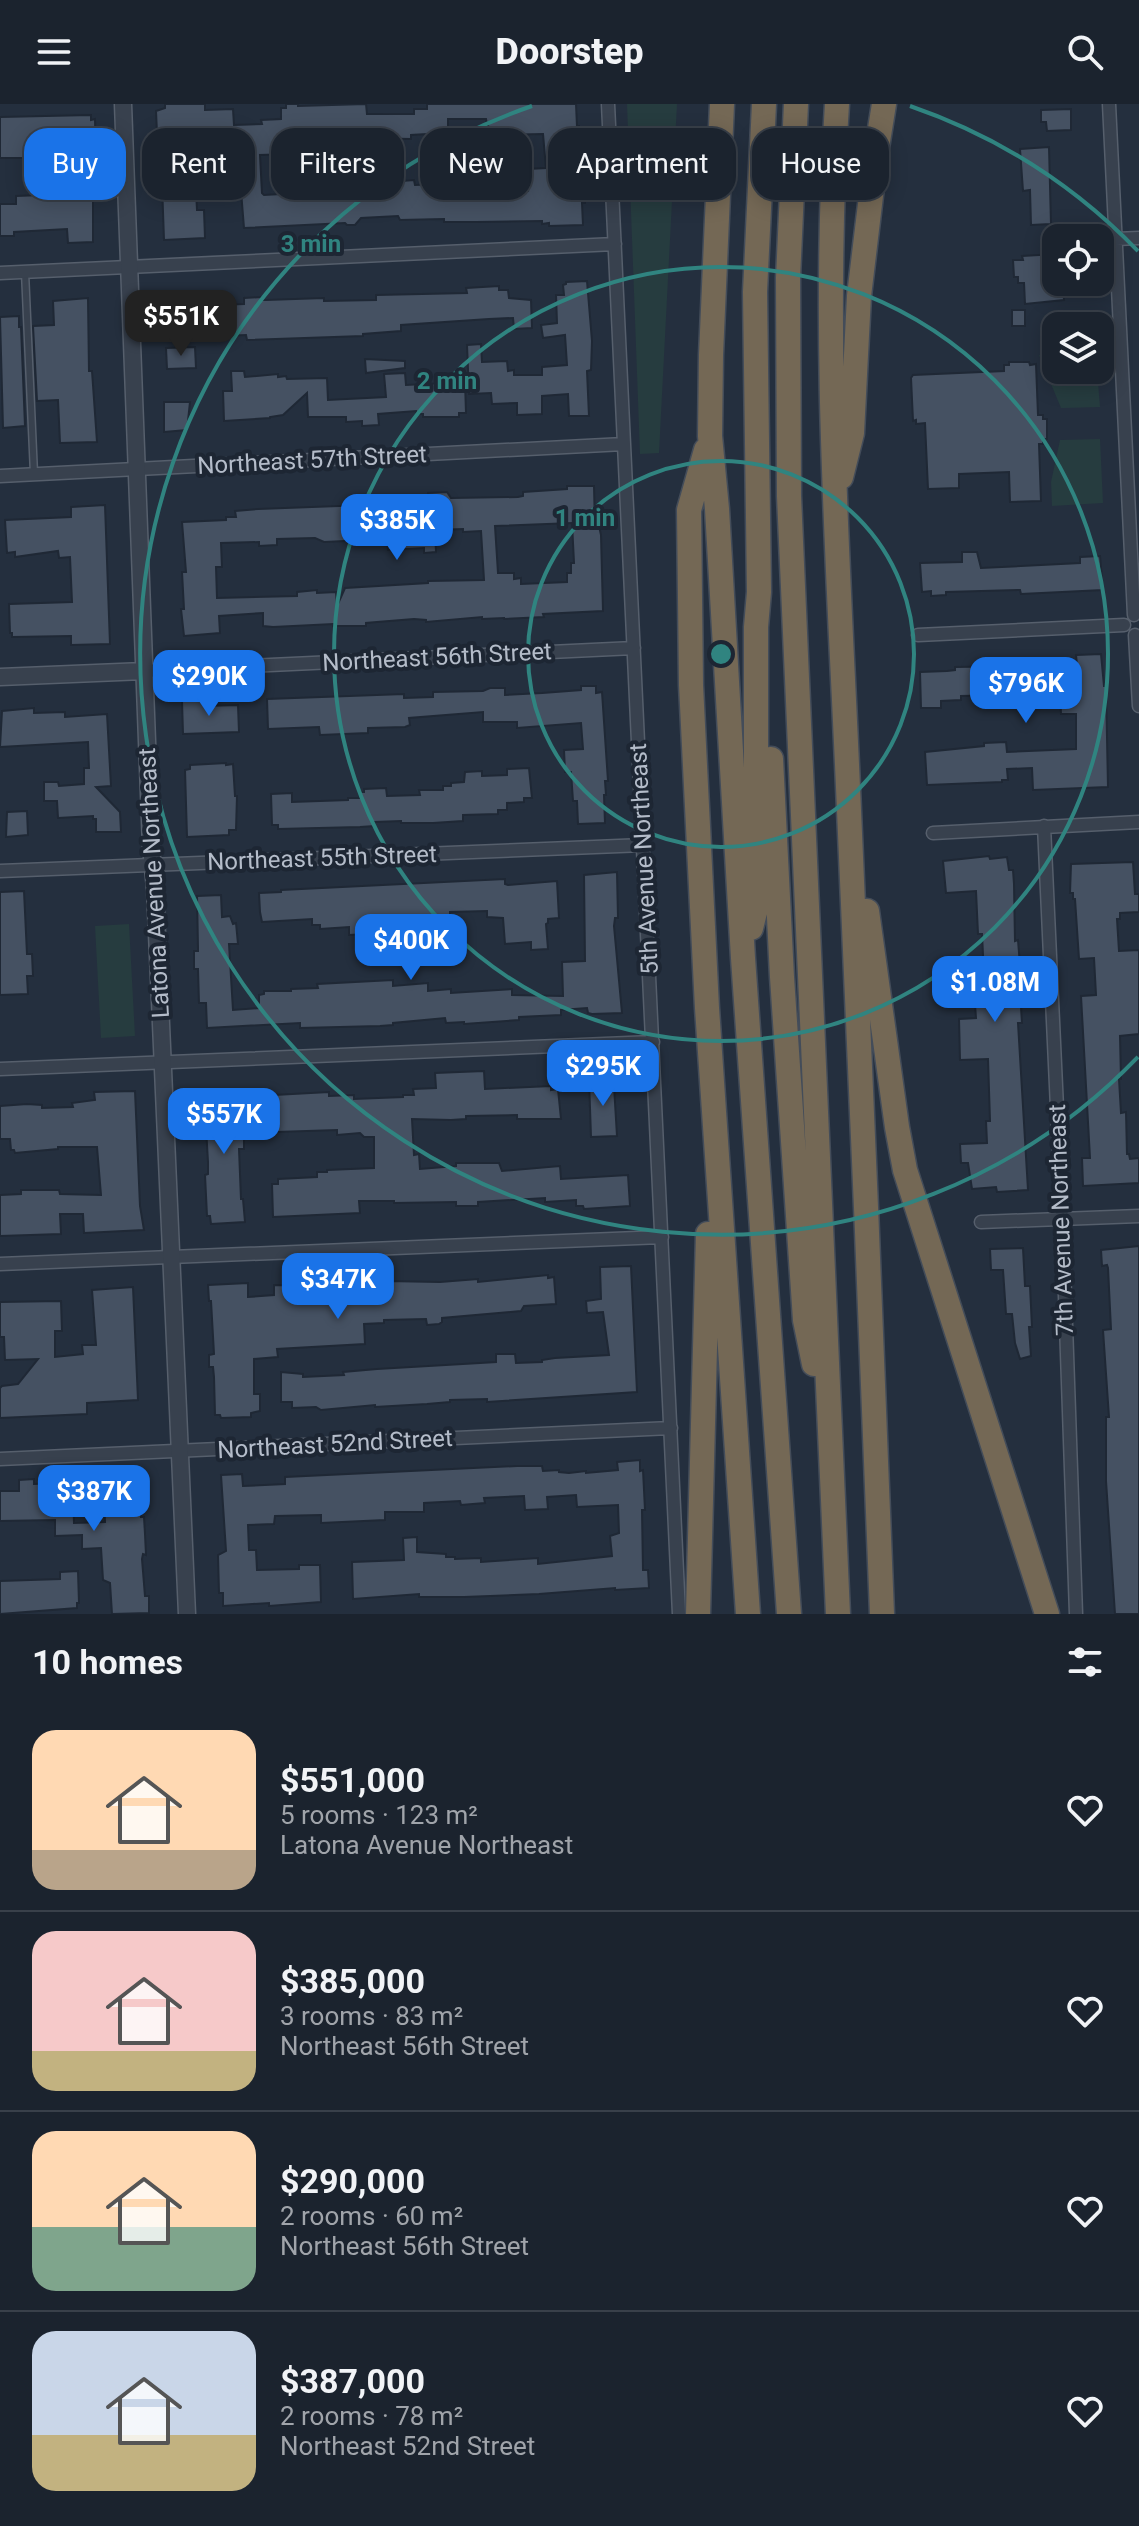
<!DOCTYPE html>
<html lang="en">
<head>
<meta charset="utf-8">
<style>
  :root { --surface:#1b232e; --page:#242b36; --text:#f1f3f6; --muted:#a0a4aa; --line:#39404a; --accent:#1a73e8 }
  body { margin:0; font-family:Roboto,sans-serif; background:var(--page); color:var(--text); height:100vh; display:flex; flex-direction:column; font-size:30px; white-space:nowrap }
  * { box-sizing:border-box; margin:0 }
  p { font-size:26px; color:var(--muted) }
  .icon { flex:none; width:44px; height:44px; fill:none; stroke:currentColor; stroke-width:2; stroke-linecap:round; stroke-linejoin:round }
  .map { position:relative; height:1510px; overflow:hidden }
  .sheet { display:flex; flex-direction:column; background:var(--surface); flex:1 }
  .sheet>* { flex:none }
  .hud { position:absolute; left:24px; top:24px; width:1092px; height:72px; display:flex; gap:16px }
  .buttons { position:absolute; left:1042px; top:120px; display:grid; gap:16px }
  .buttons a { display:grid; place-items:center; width:72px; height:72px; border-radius:16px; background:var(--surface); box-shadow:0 4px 20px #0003,0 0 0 2px var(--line); font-size:40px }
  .price { position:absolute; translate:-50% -68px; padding:0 18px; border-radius:16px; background:var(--accent); color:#fff; font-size:26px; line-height:52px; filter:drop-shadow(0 2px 4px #0008) }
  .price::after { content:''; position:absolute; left:50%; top:48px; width:24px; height:18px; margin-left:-12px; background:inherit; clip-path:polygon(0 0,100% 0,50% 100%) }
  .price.on { background:#222; color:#fff }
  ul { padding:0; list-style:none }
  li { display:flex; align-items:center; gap:24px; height:200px; padding:0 32px }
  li+li { border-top:2px solid var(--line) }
  li span { display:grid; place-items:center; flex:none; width:224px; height:160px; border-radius:24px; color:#555 }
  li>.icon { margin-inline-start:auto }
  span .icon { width:96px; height:96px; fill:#fffc; stroke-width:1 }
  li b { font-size:34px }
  h2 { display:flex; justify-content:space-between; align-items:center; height:96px; padding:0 32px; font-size:34px }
  .tag { padding:0 28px; border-radius:24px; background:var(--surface); box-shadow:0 4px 20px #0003,0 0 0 2px var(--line); font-size:28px; line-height:72px }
  .tag.on { background:var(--accent); color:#fff }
  header { display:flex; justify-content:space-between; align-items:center; height:104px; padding:0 32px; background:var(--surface); font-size:36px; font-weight:800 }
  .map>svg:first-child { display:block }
  .green { fill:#263c3f }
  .building { fill:#455162; stroke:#1f2835; stroke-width:2; fill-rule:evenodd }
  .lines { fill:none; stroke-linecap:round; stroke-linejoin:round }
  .service-casing { stroke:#565f6c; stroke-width:9 }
  .minor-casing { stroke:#565f6c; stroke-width:15 }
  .tertiary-casing { stroke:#565f6c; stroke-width:19 }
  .motorway-casing { stroke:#434c59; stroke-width:27 }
  .service { stroke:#38414e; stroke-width:6 }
  .minor { stroke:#38414e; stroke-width:12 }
  .tertiary { stroke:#38414e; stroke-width:16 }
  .motorway { stroke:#746855; stroke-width:24 }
  .ring { fill:none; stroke:#308480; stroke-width:4 }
  .labels { text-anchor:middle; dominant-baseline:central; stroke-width:8; stroke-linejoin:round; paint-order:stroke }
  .street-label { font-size:24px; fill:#b4bcc9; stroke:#1d2633 }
  .centre { fill:#308480; stroke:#1d2633; stroke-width:4 }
  .ring-label { font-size:24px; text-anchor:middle; font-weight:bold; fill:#308480; stroke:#1d2633; stroke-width:8; stroke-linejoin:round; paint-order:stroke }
</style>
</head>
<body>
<header><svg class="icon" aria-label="menu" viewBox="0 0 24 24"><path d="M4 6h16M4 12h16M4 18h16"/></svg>Doorstep<svg class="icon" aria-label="search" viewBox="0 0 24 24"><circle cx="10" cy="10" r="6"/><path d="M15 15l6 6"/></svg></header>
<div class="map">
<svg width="1139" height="1510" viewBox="0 0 1139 1510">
  <rect width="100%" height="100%" fill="#242f3e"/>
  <!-- green -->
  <path class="green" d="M627,0H677L659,349L640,350Z
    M1056,250V266H1097L1100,303L1061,304L1039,251Z
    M1100,335L1103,399L1052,402L1051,378L1060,336Z
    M129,820L135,932L101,934L95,822Z"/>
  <!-- building -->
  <path class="building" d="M165,0H205V6L233,5L234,21L262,20L261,16L281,15V4H286V0H298V2L366,0L367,10H414V5H427V0H576L577,22H579L580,34H583L585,99H582L583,121L549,122V119L542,120V117L476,118H444V115L400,116L398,112L361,114L355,121H347L345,119L244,124L239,62L195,65L197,106H204L205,134L164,136L161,52H158L156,7L165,4ZM448,15H486L487,21L497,31L543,30L546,64L527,65L528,87L458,88V75L440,76V80L415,81L414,76L366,80L365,65L350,66L351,86L320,85L298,87V89L264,91L262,89L260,51L292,50L293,63L316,61L314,39L365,36V34L411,35V31L445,29V24H448Z
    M1071,5V26L1047,27L1046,18H1041V6Z
    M91,11V16L95,15L96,60L101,59V72H96L97,83H93V138L68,139L67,125L14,128V132H0V100H16V92L66,90L68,87L67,62H49V57H44V54H0V13Z
    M1049,43L1051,120L1031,121L1030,86L1023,87L1020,45Z
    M1056,150V178H1063L1064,196L1025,200L1024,179H1018V173H1014L1013,156H1023L1022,152Z
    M587,177L592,237L591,266L587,267L589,312H569L568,290L542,292V310L517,311V299L492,300L491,289L469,290L467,241L481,240L482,258L507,257L508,267L514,266V271H542V263L567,261L565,231L543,234L541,221L557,219L556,191H564L563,181L566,180V178Z
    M499,182V186H508L509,194L531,196L532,224L514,225L513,214L489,215L401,221V227L363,230V232L247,236L246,231L200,233V218L164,220L163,200L217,197V201L244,200V194L262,193V196H266L324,194V197L376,196V191L467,189L466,184Z
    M88,194L89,267H92L97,338L60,339L58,296L37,297L33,222L54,221L53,197Z
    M1012,206H1025V222H1012Z
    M19,212V223H21L25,322L3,324L0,213Z
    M195,243L196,264L167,265L166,244Z
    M365,255L405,257V264L366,269Z
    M1009,258H1029L1030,261L1036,260L1038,311H1043V315H1047V335H1043V340H1039L1041,397L1010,398L1009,368L959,370V384L928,385L925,319L916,320V316L913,317L911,274L913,271L1004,267V261H1009Z
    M231,267H244L245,273L278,270V273L286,272L287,275L327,274L328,296L386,293L384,270L405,269L406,281L465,278L466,309H459V313H423V310H416V307L378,310L379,321L362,322V317L346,318V313H308L307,289L283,311L270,313V314L224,317L223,287H232Z
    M164,298H190L187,326L164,328Z
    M567,382H594L595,422H599L601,431L603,507L543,510L544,513L504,515V514L482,515V513L426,518V516L414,515L377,518L366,519V522H333V520L273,523L263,522V509L219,512L220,529L184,532L181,505H184L182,468H186L182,418L226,416V413H236L235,407L258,405L366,401L367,411L392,410V398L428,396V389L447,388L451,394L518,393L523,392V388L567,385ZM572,419L574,459H571V469H567V478L521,480V474L514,475V469H498L495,422ZM463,425V428L481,427L484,476L428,477V479L345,484L337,502L336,488L317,489V486L297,488V492L217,494L216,463H222L221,439L259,438V442L277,441V435L315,434L324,438L387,435L388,446L424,444V449L436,448L435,426Z
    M105,401L110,540L71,541V532L12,533V529H10L9,500L72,498L70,453L59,454L58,447L15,453V448L7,449L5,416L71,413V403Z
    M962,448H977L981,464L1080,459V453L1100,452L1103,486L1021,490L1020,486L946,488V491L931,492V487L922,488L920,459L962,458Z
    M1101,550L1104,582H1106L1108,683L1033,686L1032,664L1007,665L1008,676H1002V678L927,681L925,648L984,642V639L1006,638L1007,648L1076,645V610H1061L1060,590L961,592V596L941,597V604H921L920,568L947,567L955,566V563L1077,561L1076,551Z
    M581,582H596V589L602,588L608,677H605L606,691H604L605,719L578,720L577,697H573L571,668H565L564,646L583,645L581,619L517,624V618H483V608L409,614L410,621L405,623L368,624V629L320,631L319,623L268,625L267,595L404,590V594L433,593V588L483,587L490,584H505V591L542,589L581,586Z
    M182,597H203L204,602L238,601L239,628L183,630Z
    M34,604V609L65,608V613L107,610L111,682L96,683L120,708L121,728H96V715H93V712L58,714L57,697H44V678H58L59,682L84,680V664H89L88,638L0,643L2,607Z
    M226,659V661L233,660L235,692H237L236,726H229V731L187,733L185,666L190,665V661Z
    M529,664L532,694H524V698L507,699V706H498V710L463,711V717L433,719H401V717L375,718V722L360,723L278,725V721H272L271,690L292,689V698L348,696V694H360L359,688H364V685L386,684L387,692L420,691L419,686H443V682H451V679L464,678L465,668L482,667V672L507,671V665Z
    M27,707L28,731L6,733L7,708Z
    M989,752L990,755L1007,753L1009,766H1013L1014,780L1015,837L1018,836L1022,887H1020L1022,919H1018L1028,1086L997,1088L996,1083L972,1085L968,1059H961L960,1040L987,1039L986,1017H990L988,955L960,956L959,915L976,914L973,874L984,872L982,830H978L976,787L946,789L943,757Z
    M1133,758L1135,790H1139V808L1120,809V815H1117L1119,847L1139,846V930L1120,932L1121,975H1119L1121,1009L1126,1008L1127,1050H1129L1130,1055L1139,1054V1079L1083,1082L1082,1054H1090L1081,892L1096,891L1094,854L1079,855L1075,795H1073V789H1070L1071,760Z
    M617,768L618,814H615L614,822L622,909L592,910L588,909L587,904L561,906V911L519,913V916L464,920V918L446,919L445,914L393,919V921L380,922L300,924V919L207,924L206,899H199L198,865H194V847H198V844L197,792L221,791L222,813L230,812L233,820L236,819L238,840H229L233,906L259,904V891L264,890V887H291V885L318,884L317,880L393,876V882L428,879V887L451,885V889L512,885V891L563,892L562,858L585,857L584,771Z
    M505,775V780L508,781L557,777L559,814L548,815V819L546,820L548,845L531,846V838L505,840L503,814L487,813V807L450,808V812L425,813L426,818L385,820L386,829L349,831V823L320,825V821H312V815L262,818L260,808L259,789L281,788V786Z
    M24,787L27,850H32L33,872H27L28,890L0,891V788Z
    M484,967L485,985L551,982V986L558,985L561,1015H517V1011L466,1012V1015L451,1016L412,1015L414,1051L419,1050L420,1065L456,1062V1059H499L502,1067L560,1062L561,1075L628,1071L630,1102L584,1105L583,1102H576V1096L545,1098V1094L478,1098V1102H456V1098L394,1099V1097H359L360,1109L273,1113L272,1080H278V1075L317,1073V1068H327V1066L374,1064V1033H364L360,1029L337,1031V1026L276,1028L274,991L329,988V992L354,991V995L403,993V991H414L413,985L436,984L435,969Z
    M611,974L612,982H614L617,1032L591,1033L589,975Z
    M135,987L140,1102L144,1126L84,1129L83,1110H60L61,1130L0,1132V1091L21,1090V1086H59L60,1090L101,1091L97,1043H58V1045L15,1049L14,1046H11L10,1035H0V1002L27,1000L42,1001V1004L73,1003L72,999L95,996L94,988Z
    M244,988V1045H239L241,1095H243L245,1118L211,1120L210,1112H207L205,1071L208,1070V1058L204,989Z
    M1139,1142V1510H1115L1106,1377V1313H1109L1103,1226L1111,1225L1108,1164L1107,1161L1102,1162L1101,1146Z
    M1023,1144L1025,1182H1030L1032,1223H1029L1031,1252L1020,1255L1015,1239L1012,1210H1006L1003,1166H991L990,1145Z
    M631,1162L637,1288L487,1298V1295L450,1296V1298L427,1300L375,1303V1301L321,1306L316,1303L292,1304V1298H281V1268L303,1270V1273L344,1271L343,1268L377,1265L480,1259L496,1258V1250H515L516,1259L542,1258V1256L555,1254L609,1251L603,1208L587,1209L586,1197L601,1195L600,1163Z
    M548,1171V1174L554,1173L556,1200L524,1202L521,1207L442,1214V1218L439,1220L427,1221L426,1215L384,1216V1219L364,1220L365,1240L277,1245L278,1253L254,1255V1290H260V1307L251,1309V1313L221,1314L220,1311H215L214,1273L213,1263H209V1251L214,1250L211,1197H209L208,1181L248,1179V1193L274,1191V1181L327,1182L386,1177L440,1178L478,1175V1178Z
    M133,1183L138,1296L87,1299V1310L0,1314V1284L2,1282L18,1280L38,1255L5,1256L4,1233H0V1198L61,1197L62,1227H55V1253L83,1250L82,1241H96L92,1186Z
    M640,1356V1367L643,1366L645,1406H642L643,1466H648L649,1484L615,1486V1484L539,1490L464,1493H419V1490L353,1495L352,1458L404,1456L403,1434L417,1433V1448L446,1450V1453H455V1455L481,1454V1458L538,1454V1460L612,1452L610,1432L619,1429L618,1401L577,1403L576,1391L547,1393L548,1405L525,1406L524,1392L484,1394L485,1399L461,1401L460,1397L424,1399V1408H385V1416L321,1419V1411L275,1412L274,1420L248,1421L249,1446H256L257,1466L299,1465V1461H320L321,1498L269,1502V1499L223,1502V1489H219L218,1451L226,1447L221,1371L242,1370L243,1382L285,1380V1373L517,1362H542L543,1367L559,1366V1368L569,1369L586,1367V1369L618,1366L617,1358Z
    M34,1375V1380L60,1379V1384L67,1383V1388H73L74,1419L105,1418L103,1379L139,1377L141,1413H144L145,1430L146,1451L143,1450L142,1455L145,1492H149V1509L112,1510L110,1479L103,1476L101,1444L82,1445V1431L55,1432V1416L0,1417V1387H19V1376Z
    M78,1467L79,1499H77V1504L0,1510V1477L60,1475V1468Z"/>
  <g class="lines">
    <!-- service casing -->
    <g class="service-casing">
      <path id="service" d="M25,168L34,370"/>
    </g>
    <!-- minor casing -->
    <g class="minor-casing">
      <path id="minor" d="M608,0L679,1510
        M1109,0L1134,511
        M1116,135L1139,134
        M0,169L615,140
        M0,372L624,340
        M918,531L1124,521
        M1135,531L1139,602
        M144,567L634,544
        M1044,722L1063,1134L1076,1510
        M933,729L1139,718
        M0,767L644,741
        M0,965L653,938
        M981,1118L1139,1112
        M0,1160L662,1133
        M0,1355L671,1324"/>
    </g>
    <!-- tertiary casing -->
    <g class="tertiary-casing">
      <path id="tertiary" d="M123,0L151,743L155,784L187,1510
        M0,573L144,567"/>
    </g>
    <!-- motorway casing -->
    <g class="motorway-casing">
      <path id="motorway" d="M722,0L711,251L710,332L717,405L743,854L789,1510
        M796,0L788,174L789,392L838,1510
        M837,0C822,230 838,453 848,683C861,959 871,1234 882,1510
        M706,346L689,406L691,581L707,904L748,1510
        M841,373L852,329L859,192L876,50L884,0
        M771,655L782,873L805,1216L814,1260
        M867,807L897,1023L905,1066L1047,1510
        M751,824L756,804V523L759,488L755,188L764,0
        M698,1510L708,1130"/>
    </g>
    <!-- service -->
    <use href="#service" class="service"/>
    <!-- minor -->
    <use href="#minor" class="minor"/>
    <!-- tertiary -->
    <use href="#tertiary" class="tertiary"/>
    <!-- motorway -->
    <use href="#motorway" class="motorway"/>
  </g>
  <!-- distance rings -->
  <g class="ring">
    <circle cx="721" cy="550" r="193"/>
    <circle cx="721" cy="550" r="387"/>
    <path d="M1138 953A580 580 0 1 1 532 2M910 2A580 580 0 0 1 1138 147"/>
  </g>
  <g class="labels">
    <!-- street labels -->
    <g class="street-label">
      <text transform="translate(312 356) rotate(-3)">Northeast 57th Street</text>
      <text transform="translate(437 553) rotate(-3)">Northeast 56th Street</text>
      <text transform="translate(322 754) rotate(-2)">Northeast 55th Street</text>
      <text transform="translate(644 755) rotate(-93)">5th Avenue Northeast</text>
      <text transform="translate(154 779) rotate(-93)">Latona Avenue Northeast</text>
      <text transform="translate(1061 1116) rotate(-92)">7th Avenue Northeast</text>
      <text transform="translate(335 1340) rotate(-3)">Northeast 52nd Street</text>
    </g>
  </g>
  <circle cx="721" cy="550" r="12" class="centre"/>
  <g class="ring-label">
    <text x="311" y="148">3 min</text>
    <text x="447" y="285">2 min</text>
    <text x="585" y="422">1 min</text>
  </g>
</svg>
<div class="buttons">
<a><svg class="icon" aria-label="locate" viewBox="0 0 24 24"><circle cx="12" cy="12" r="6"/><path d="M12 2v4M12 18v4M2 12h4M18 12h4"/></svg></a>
<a><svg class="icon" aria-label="layers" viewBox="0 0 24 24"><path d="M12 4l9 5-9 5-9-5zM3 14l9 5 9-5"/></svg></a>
</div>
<b class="price on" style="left:181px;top:254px">$551K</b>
<b class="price" style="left:397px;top:458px">$385K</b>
<b class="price" style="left:209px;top:614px">$290K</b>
<b class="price" style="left:1026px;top:621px">$796K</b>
<b class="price" style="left:411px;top:878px">$400K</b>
<b class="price" style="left:995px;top:920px">$1.08M</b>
<b class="price" style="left:603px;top:1004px">$295K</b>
<b class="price" style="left:224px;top:1052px">$557K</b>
<b class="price" style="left:338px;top:1217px">$347K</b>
<b class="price" style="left:94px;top:1429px">$387K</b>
<div class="hud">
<a class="tag on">Buy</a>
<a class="tag">Rent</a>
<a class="tag">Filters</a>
<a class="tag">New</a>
<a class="tag">Apartment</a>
<a class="tag">House</a>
</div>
</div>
<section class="sheet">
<h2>10 homes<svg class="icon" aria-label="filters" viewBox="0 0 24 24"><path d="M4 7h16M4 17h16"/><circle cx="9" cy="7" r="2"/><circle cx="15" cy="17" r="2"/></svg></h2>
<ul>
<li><span style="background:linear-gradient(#ffd9b3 75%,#b9a48a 0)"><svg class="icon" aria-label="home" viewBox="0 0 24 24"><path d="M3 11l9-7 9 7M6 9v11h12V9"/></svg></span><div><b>$551,000</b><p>5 rooms · 123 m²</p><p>Latona Avenue Northeast</p></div><svg class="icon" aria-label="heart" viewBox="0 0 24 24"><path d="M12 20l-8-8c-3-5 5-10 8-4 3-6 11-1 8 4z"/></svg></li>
<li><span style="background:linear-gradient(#f6c9c9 75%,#c2b280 0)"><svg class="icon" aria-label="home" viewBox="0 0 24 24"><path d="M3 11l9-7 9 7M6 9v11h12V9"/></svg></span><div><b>$385,000</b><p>3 rooms · 83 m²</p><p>Northeast 56th Street</p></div><svg class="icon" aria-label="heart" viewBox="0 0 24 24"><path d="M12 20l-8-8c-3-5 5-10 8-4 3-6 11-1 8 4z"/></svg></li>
<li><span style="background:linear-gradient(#ffd9b3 60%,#7fa58c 0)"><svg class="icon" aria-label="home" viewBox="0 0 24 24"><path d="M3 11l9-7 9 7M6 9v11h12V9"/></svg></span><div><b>$290,000</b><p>2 rooms · 60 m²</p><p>Northeast 56th Street</p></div><svg class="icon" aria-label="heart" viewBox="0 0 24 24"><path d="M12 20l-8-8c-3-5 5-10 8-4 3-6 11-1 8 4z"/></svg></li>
<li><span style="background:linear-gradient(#c9d6e8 65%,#c2b280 0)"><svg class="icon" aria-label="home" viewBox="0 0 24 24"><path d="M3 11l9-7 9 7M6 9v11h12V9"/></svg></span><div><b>$387,000</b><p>2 rooms · 78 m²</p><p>Northeast 52nd Street</p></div><svg class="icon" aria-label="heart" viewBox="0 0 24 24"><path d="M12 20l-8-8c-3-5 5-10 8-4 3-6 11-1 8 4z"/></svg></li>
</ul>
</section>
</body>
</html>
